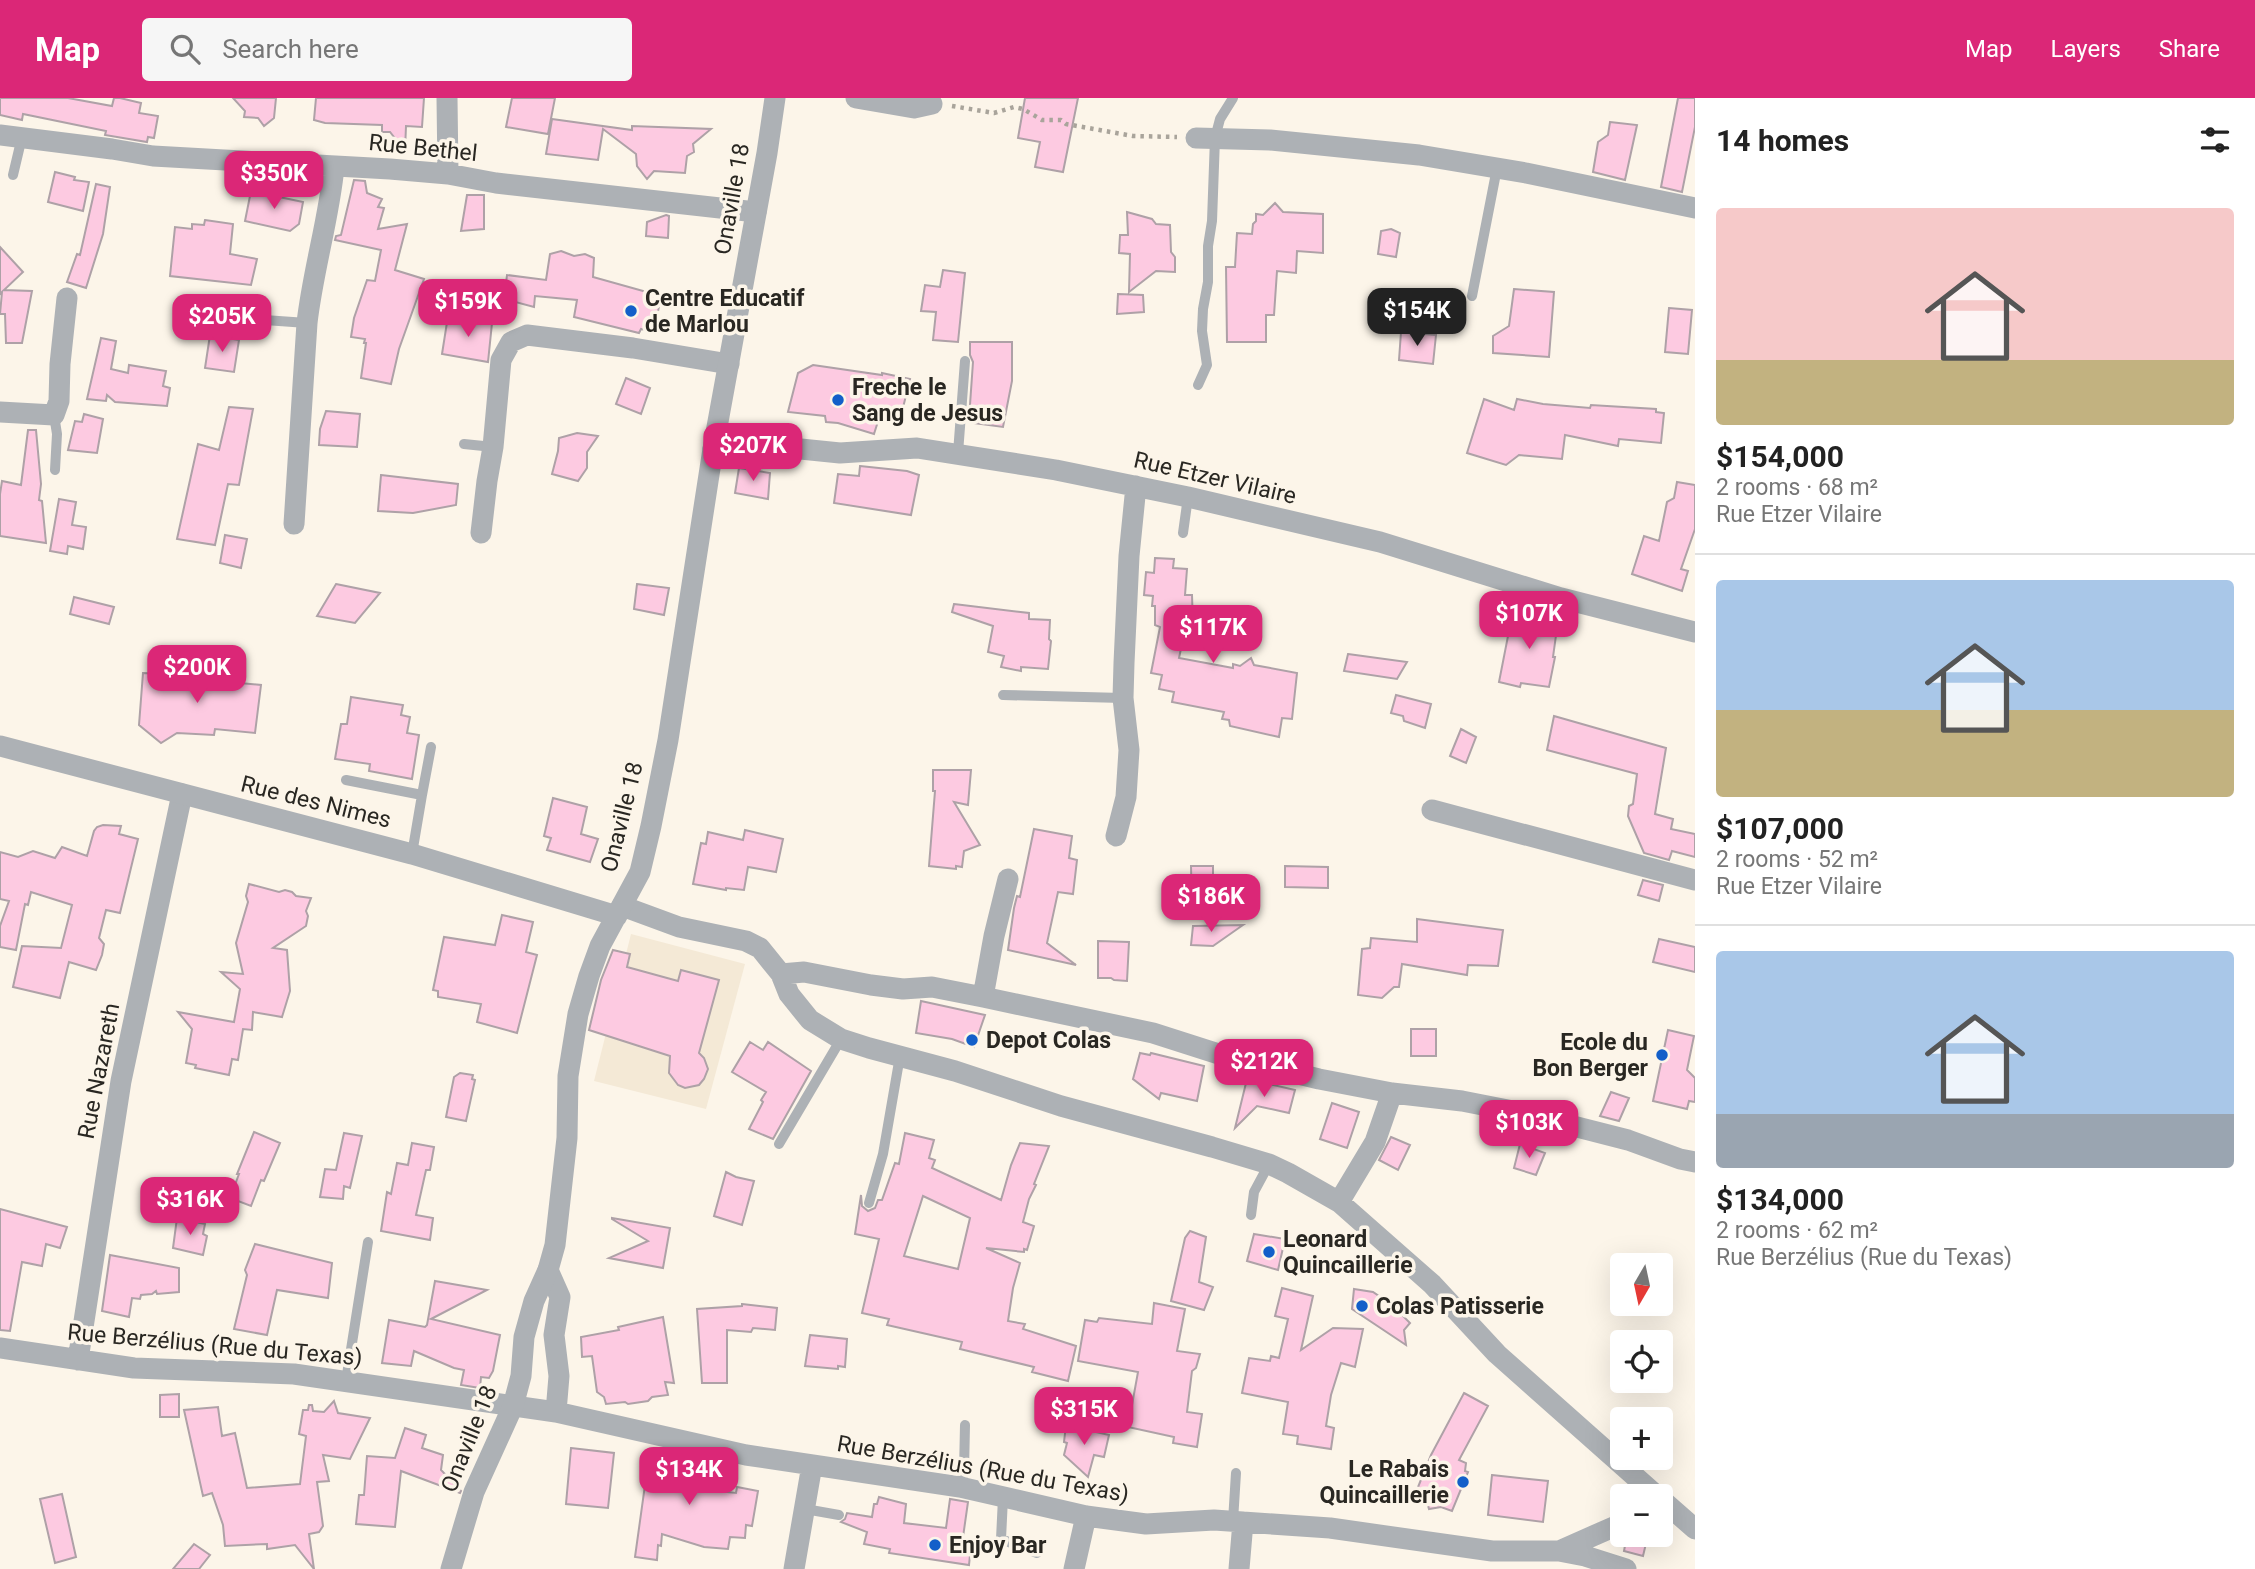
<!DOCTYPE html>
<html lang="en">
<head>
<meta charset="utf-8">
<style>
  :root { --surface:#fff; --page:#f6f6f6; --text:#222; --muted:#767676; --line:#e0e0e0; --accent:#db2777 }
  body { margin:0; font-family:Roboto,sans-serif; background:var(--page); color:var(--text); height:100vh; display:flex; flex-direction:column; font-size:26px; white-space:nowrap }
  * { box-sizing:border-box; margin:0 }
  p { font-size:23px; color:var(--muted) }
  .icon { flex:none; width:38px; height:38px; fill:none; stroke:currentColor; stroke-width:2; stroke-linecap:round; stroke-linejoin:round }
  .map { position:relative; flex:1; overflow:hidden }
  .details { display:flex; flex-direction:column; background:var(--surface); width:560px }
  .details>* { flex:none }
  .needle { width:46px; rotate:189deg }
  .buttons { position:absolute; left:1610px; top:1155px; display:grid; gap:14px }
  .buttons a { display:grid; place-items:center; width:63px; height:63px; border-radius:7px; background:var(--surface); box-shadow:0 7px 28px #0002; font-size:35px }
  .price { position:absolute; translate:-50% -60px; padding:0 16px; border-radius:14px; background:var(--accent); color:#fff; font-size:23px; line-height:46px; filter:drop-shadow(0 2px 4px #0008) }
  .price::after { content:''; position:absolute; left:50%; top:42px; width:21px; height:16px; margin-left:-10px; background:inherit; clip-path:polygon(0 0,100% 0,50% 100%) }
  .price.current { background:#222; color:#fff }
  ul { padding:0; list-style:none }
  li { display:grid; align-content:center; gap:14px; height:371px; padding:0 21px }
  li+li { border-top:2px solid var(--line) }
  li span { display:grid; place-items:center; height:217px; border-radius:7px; color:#555 }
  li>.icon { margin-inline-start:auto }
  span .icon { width:126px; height:126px; fill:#fffc; stroke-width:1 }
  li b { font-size:30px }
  h2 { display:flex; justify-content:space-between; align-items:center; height:84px; padding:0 21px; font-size:30px }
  header { display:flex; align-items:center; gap:42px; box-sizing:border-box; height:98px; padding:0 35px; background:var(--accent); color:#fff }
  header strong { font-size:33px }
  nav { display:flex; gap:38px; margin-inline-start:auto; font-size:24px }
  .search { width:490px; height:63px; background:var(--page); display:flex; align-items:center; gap:18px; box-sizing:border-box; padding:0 24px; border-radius:7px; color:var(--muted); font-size:26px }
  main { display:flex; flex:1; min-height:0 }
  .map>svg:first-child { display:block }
  .built { fill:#f4e9d6 }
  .building { fill:#fdcae1; stroke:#aea1a7; stroke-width:2; fill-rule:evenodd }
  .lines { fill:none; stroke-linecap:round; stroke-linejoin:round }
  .path { stroke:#a9a49b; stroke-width:4.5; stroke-dasharray:3.5 5; stroke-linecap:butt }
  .service { stroke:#adb1b5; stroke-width:10 }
  .minor { stroke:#adb1b5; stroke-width:21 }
  .tertiary { stroke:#adb1b5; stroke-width:21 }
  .poi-dot { fill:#135fc9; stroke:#fcf5e9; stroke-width:2.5 }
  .labels { text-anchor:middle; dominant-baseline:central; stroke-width:7; stroke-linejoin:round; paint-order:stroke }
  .street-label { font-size:23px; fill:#292722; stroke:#fcf5e9 }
  .poi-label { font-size:23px; font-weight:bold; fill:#292722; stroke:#fcf5e9; text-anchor:start }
</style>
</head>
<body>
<header>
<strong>Map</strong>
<div class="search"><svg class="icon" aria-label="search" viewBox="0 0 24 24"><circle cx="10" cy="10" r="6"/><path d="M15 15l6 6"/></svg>Search here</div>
<nav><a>Map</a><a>Layers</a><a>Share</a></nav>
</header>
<main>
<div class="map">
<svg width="1695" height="1471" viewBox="0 0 1695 1471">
  <rect width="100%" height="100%" fill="#fcf5e9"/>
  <!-- built -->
  <path class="built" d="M631,836L745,866L706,1011L594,983Z"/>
  <!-- building -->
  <path class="building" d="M0,0H68L112,8L114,0H120L141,5L139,15L158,18L154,40L148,39L147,44L105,37L106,33L23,16L22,22L0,17Z
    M233,0H276L274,20L264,28L258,20L244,19L245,13Z
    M316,0H424L422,29L406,28L405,53L390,34H382V27L325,25L314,22Z
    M512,0H555L548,36L506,29Z
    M1025,0H1078L1063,74L1035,69L1040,44L1018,40Z
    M1678,0H1695V29L1682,94L1661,89Z
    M552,21L632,32V28L711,31L693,46L694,54L687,58L685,75L654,73L647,81L637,68L636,56L603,31L598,62L546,56Z
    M1610,24L1637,27L1625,82L1593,74L1598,44L1608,37Z
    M55,74L75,79L74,82L89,84L83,113L48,104Z
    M354,82L365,83L367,95L382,101L378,109L384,110L378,131L407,126L395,172L424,181L399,251L391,286L361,280L366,245H364L365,241L351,239L354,220L367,182L375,183L381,152L335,142L336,138L341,137Z
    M96,86L110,89L103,136L86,190L67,184L77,156L80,157Z
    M251,93L303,104L299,126L290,133L245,123Z
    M467,97H484V131L461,133Z
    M1275,105L1283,114L1323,116V155L1297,153L1296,175L1277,173L1274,217H1266V244H1227L1226,169H1235L1237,135L1252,136L1253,126L1256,123V116L1263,117Z
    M1127,114L1152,121L1156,126L1170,127L1171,154L1175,159V174L1156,173L1129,194L1130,156L1119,155L1120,137H1128Z
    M666,117L669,118L668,140L646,138L647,124Z
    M205,122L233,126L230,156L257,161L251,187L170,178L175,129L192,131V126L204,127Z
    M1391,131L1400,135L1396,159L1378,156L1381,133Z
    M0,149L23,174L4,192L32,193L22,245H6L5,216H0L2,194L0,196Z
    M561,153L574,158L585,156L594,160L593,179L661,198L654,234L641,231L639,235L574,219L577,202L535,198L534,209L504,201L507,177L546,182L550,156Z
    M943,172L965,175L958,244L933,242L936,214L921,213L925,187L940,189Z
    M1514,191L1554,194L1549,259L1493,255V238L1509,228Z
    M1118,196L1143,197L1144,214L1117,216Z
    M1669,210L1692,212L1688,256L1665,254Z
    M448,218L492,225L488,264L442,256Z
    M1401,234L1436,237L1433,266L1399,262Z
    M210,237L239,242L234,274L205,270Z
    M101,240L116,243L111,271L128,275L129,267L166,273L163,288L170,290L167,308L115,304L107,297L106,303L87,301Z
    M970,244H1012V283L1003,329L974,325L969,321L973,264L970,257Z
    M813,267L882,277V275L910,281L900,322L880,317L874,336L838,325L826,324L825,318L788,314L798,275Z
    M626,280L650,290L641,316L616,306Z
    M1484,301L1514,312L1517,301L1543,306L1590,310L1591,307L1656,311V314L1664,315L1661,345L1619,341L1618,348L1565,337L1562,361L1519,357L1506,367L1467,355Z
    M229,309L253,311L239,387L228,386L215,447L177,441L198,346L219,352Z
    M326,313L360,316L357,349L319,347L320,331Z
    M84,316L103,321L97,355L68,352L75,323L82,324Z
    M28,332H36L41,386L39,402L42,403L46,445L0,438V396L2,383L21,387Z
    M577,335L598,338L587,354V370L578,383L552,376L558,353L559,340Z
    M860,368L907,373L919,377L911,417L834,405L838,376L859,378Z
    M739,370L770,375L768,401L735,395Z
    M381,377L458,386L456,407L413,415L378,413Z
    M1677,384L1695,387V431L1681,471L1688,473L1682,493L1632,476L1644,438L1659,443L1667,404L1674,400Z
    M59,401L76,404L72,427L86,429L83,451L68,448L67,456L50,453Z
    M225,437L247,441L241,470L220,465Z
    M1155,460L1174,461L1173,470L1187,471L1185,497H1192L1193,528L1185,532L1179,560L1233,570V566L1240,568L1251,560L1254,567L1297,575L1292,621L1282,620L1279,639L1230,628L1229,622L1222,621L1224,614L1172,604L1174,594L1159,591L1162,577L1151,575L1160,529L1155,527V508H1152L1153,498L1144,497L1146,474L1154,475Z
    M336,486L380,495L355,525L317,518Z
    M637,486L669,490L664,517L634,511Z
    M74,499L114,509L109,526L70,516Z
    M954,506L1029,515V521L1050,522L1049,541L1051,543L1048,571L1021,569V573L1001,569L1004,558L988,554L993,528L952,514Z
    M1513,514L1558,523L1553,559H1555L1549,589L1521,585L1520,589L1499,584L1509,533L1505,532L1508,520Z
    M1348,556L1407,564L1397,581L1344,573Z
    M143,575L228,579L229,584L261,587L255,635L215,631L214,637L177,635L161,645L139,627Z
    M1396,597L1431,606L1425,630L1404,623L1403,618L1391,615Z
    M351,599L403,607L401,617L410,619L407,635L419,637L412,681L369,673L370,666L335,661L341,626H347Z
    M1554,618L1666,650L1655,716L1673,721L1671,731L1695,736V759L1672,753L1669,762L1644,755L1628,718L1629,708L1633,706L1637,676L1547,652Z
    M1461,631L1476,639L1466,665L1450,658Z
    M933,672H971L968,707L954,704L980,747L964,753L962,769L956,768V771L929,768L935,693H933Z
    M553,700L587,709L581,736L598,741L590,764L547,752L551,740L544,738Z
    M103,727L121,728L119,736L138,741L120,815L106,812L99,840L104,846L102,857L96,872L69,864L60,900L13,889L22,848L61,850L72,807L31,794L28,807L25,806L16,852L0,849V828L9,803L0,801V754L18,759L33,753L55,760L62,749L87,758L94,733L97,729Z
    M1034,731L1072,738L1069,760L1077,762L1073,796L1058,794L1047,845L1076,867L1008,852L1014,810L1017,798L1020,799Z
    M745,732L783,741L776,774L748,769L744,792L726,790V792L693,786L701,745L706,746L708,734L743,742Z
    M1191,768H1213V783H1249L1247,820L1192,810Z
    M1285,768L1328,769V790L1285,789Z
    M1643,782L1663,787L1659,803L1638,797Z
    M249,786L279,794L285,792L292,794L296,798L311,800L306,813L308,818L306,828L273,850L287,852L290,893L282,919L253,914L252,932L243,931L238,962L232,961L229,977L195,970L196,967L186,965L192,931L178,914L234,924L240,891L221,874L243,876L236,845L248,804L246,798Z
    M502,817L533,824L526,854L537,857L517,935L477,924L481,906L438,899V893L433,892L444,839L495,847Z
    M1417,821L1503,832L1498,868L1468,867L1467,877L1402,866L1399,889H1394L1382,900L1358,897L1362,851L1370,850L1371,840L1417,844Z
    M1243,827L1213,848L1191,847L1193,828Z
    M1659,841L1695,849V874L1653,864Z
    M1098,843L1129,844L1127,883L1114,882L1111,880H1098Z
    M613,852L630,856L627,869L678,883L681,872L719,882L699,955L704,960L708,971L704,981L699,987L685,990L678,987L669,975L670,958L589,932L601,882Z
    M921,903L985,917L974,949L952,941L916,935Z
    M1411,931H1436V958H1411Z
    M1668,932L1694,938L1687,972L1695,980V1004L1689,1003L1687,1011L1653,1003Z
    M750,944L763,952L768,944L811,973L773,1041L749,1031L763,1004L761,1002L766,994L732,974Z
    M1140,955L1150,957L1151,955L1204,968L1197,1003L1161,995L1159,1001L1133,981Z
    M460,975L473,977L472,981L475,982L466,1023L446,1019L454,979Z
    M1247,981L1295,992L1289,1015L1257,1008L1235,1030Z
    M1611,994L1629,1000L1619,1023L1600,1018Z
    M1332,1005L1359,1014L1347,1050L1320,1041Z
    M254,1034L280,1045L264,1083L261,1082L251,1108L230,1100L239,1076H237Z
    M344,1035L362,1038L350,1090L344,1088L343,1101L320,1099L325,1071L336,1072Z
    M905,1035L934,1042L929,1060L935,1062L932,1070L1001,1102L1011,1067L1020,1045L1049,1048L1034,1086L1036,1087L1029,1101L1023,1124L1034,1128L1027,1152L1024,1151V1154L986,1150L1020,1165L1013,1190L1008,1223L1025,1226L1023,1231L1076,1248L1068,1283L1032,1274L1034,1269L960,1251L962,1244L887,1227L889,1221L862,1215L879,1141L855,1136L861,1097L862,1108L868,1113L875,1110L878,1102H882L895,1065L899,1066ZM923,1098L970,1120L958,1171L904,1158Z
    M1391,1039L1410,1047L1398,1072L1379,1062Z
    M412,1045L434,1049L430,1072H426L416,1117L433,1120L430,1142L381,1133L387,1094L391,1096L397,1065L408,1067Z
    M1520,1046L1545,1055L1536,1077L1514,1070Z
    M726,1074L736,1079L754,1083L742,1127L714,1118Z
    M0,1111L67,1129L60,1150L46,1146L42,1168L22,1164L10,1233L0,1232Z
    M177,1120L205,1126L203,1136L207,1138L203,1157L173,1150Z
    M612,1120L670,1130L663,1170L609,1160L648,1143L612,1121Z
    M1190,1133L1206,1139L1199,1184L1213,1189L1204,1212L1171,1203L1185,1140Z
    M1254,1136L1285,1141L1278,1172L1247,1163Z
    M255,1146L332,1165L328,1200L277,1192L267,1237L234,1231L247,1177L245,1172Z
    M110,1157L179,1170V1194L157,1196L156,1193L152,1196L141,1197L140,1201L132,1200L129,1219L102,1213Z
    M435,1183L487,1192L431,1221L500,1237L493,1273L489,1280L481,1279L480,1290L461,1287L464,1272L454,1270L414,1253L411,1268L382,1265L389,1222L425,1229L427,1227Z
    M1282,1190L1313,1198L1301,1252L1333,1230L1363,1231L1355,1269L1341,1265L1331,1297L1326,1328L1334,1330L1331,1351L1297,1346L1298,1338L1283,1336L1288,1304L1242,1295L1249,1260L1270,1263L1271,1258L1279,1260L1288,1221L1275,1218Z
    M1354,1191L1373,1194L1405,1216L1403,1218L1410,1225L1404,1232L1406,1247L1352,1211Z
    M1154,1205L1185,1211L1177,1253L1200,1256L1196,1270L1192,1273L1187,1314L1202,1316L1197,1349L1173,1345L1174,1339L1128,1329L1138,1274L1078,1263L1085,1222L1097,1224L1099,1220L1152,1226Z
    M742,1206L777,1210L775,1232L753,1230L751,1234L727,1232V1285H702L697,1211L742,1208Z
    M663,1219L674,1285L665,1284L668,1297L652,1299L648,1303L628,1306L625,1304L606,1306L604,1299L597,1294L592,1258L582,1259L581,1239L619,1232L618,1229Z
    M810,1237L847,1241L845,1269L838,1268V1271L805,1268Z
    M1464,1295L1488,1308L1459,1362L1466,1365L1465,1373L1468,1374L1452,1413L1441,1409L1429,1411L1427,1404L1414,1399L1431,1357Z
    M179,1296V1319H160V1297Z
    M334,1303L338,1315L370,1320L350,1361L323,1357L329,1383L317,1384L323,1428L319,1434L309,1436L314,1471L295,1447L267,1451V1446L225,1448L223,1427L212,1395L203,1398L184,1312L218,1309L222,1338L235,1335L247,1390L300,1386L306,1338L299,1336L303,1312H308L309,1307H312L313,1313L324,1314Z
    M1066,1327L1109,1337L1104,1359L1094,1357L1088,1379L1064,1357L1067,1345L1064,1344Z
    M405,1330L426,1337L422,1350L443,1357L441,1372L461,1393L460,1395L401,1373L395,1429L356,1426L359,1397H364L367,1358L395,1360Z
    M571,1350L614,1355L608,1410L566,1406Z
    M650,1351L703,1361L699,1391L736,1395L737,1389L758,1393L752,1428L746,1427L745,1440L730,1439L728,1451L704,1449L662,1436L661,1448L658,1447L657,1462L635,1459Z
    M1492,1377L1548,1383L1543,1424L1488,1417Z
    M62,1396L76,1459L55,1465L40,1401Z
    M879,1399L906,1406L904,1425L946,1430L950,1401L968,1404L962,1446L971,1447L969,1467L889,1455L890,1451L864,1446L867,1434L841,1424L845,1421L847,1415L872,1419L874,1406H877Z
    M1627,1437H1648L1643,1458L1624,1453Z
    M194,1446L210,1457L199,1471H173Z"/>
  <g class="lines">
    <!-- path -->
    <path class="path" d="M952,8L994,15L1014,9L1023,11L1042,22H1061L1066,26L1133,38L1177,39"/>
    <!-- service -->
    <path class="service" d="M13,77L22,39
      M1472,198L1497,70
      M194,217L307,225
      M1198,287L1207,267L1202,233L1203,211L1208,184V148L1212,123L1215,40L1220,21L1233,0
      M54,317L57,336L55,372
      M464,346L493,349
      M958,355L965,263
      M1183,435L1188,399
      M1003,597L1123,600
      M346,682L422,697L431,649
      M412,756L422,697
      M779,1046L841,941
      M869,1105L883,1056L900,958
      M1251,1117L1254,1094L1269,1066
      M346,1283L368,1144
      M960,1389L964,1373L965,1327
      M1003,1400L1001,1441L1037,1455
      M805,1411L839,1417
      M1233,1423L1236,1375"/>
    <!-- minor -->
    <path class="minor" d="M447,0L448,76
      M856,0L914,10L932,6
      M0,37L112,51L153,58L390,71L448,76L496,85L756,114
      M1196,40L1270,42L1419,57L1526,75L1695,110
      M0,314L54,317L59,303L60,266L67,200
      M713,351L748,355L781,349L840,355L917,350L1056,372L1188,399L1380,444L1561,500L1695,534
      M294,426L307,225C313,172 329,121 334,69
      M481,435L487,383L493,349L501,262L511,244L527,237L633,250L729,266
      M1432,712L1695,782
      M1116,738L1126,699L1129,652L1123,600L1124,565L1129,458L1136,388
      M622,808L679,829L746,843L760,850L781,876L789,896L810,922L841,941L869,950L955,973L1061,1008L1212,1049L1269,1066L1288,1075L1339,1104L1373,1134L1432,1186L1497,1256L1657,1398
      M781,876L804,874L871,887L903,891L932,889L983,899L1153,935L1228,959L1319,981L1392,995L1462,1003L1518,1014L1628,1042L1680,1061L1695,1064
      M983,899L994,838L1008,781
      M1339,1104L1375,1044L1392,995
      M548,1172L560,1199L554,1237L559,1278L556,1314
      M0,1250L134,1270L294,1276L556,1314L746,1357L960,1389L1086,1418L1146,1426L1214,1422L1330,1430L1492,1453H1559L1585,1458L1626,1471
      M78,1262L121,983L182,696
      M1661,1401L1695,1431
      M1559,1453L1618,1427L1622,1422
      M794,1471L812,1367
      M1074,1471L1086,1418
      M1239,1471L1243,1424"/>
    <!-- tertiary -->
    <path class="tertiary" d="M0,648L412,756L617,818
      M451,1471L474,1394L513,1308L521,1278L524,1239L534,1203L548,1172L555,1147L567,1040L568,978L578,916L589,878L600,848L640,774L651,728L668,642L713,351L767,55L775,0"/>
  </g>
  <!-- markers -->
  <g class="poi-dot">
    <circle cx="631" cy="213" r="7"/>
    <circle cx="838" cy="302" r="7"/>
    <circle cx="972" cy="942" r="7"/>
    <circle cx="1662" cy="957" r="7"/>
    <circle cx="1269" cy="1154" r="7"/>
    <circle cx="1362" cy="1208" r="7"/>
    <circle cx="1463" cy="1384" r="7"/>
    <circle cx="935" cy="1447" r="7"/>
  </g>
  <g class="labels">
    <!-- street labels -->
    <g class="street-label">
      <text transform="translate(423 50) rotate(6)">Rue Bethel</text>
      <text transform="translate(732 101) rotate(-80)">Onaville 18</text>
      <text transform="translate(1215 380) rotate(13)">Rue Etzer Vilaire</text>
      <text transform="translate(316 704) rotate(14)">Rue des Nimes</text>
      <text transform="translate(622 719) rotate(-76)">Onaville 18</text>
      <text transform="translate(99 973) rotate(-79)">Rue Nazareth</text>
      <text transform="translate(215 1247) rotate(5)">Rue Berzélius (Rue du Texas)</text>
      <text transform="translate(469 1341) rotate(-68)">Onaville 18</text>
      <text transform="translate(983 1371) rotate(10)">Rue Berzélius (Rue du Texas)</text>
    </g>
    <!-- poi labels -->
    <g class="poi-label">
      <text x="645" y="200">Centre Educatif<tspan x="645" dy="26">de Marlou</tspan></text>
      <text x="852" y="289">Freche le<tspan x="852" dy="26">Sang de Jesus</tspan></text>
      <text x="986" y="942">Depot Colas</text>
      <text x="1648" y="944" text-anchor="end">Ecole du<tspan x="1648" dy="26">Bon Berger</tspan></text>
      <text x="1283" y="1141">Leonard<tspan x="1283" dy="26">Quincaillerie</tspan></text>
      <text x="1376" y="1208">Colas Patisserie</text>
      <text x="1449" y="1371" text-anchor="end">Le Rabais<tspan x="1449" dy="26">Quincaillerie</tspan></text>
      <text x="949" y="1447">Enjoy Bar</text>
    </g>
  </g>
</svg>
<div class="buttons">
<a><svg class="needle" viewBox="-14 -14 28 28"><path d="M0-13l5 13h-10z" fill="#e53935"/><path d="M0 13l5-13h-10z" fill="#767676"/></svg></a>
<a><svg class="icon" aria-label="locate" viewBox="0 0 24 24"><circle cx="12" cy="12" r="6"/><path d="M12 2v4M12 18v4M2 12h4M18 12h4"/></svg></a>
<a>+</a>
<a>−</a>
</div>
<b class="price" style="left:274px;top:113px">$350K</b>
<b class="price" style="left:468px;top:241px">$159K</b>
<b class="price current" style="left:1417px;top:250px">$154K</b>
<b class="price" style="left:222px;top:256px">$205K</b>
<b class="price" style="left:753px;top:385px">$207K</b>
<b class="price" style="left:1529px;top:553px">$107K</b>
<b class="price" style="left:1213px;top:567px">$117K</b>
<b class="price" style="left:197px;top:607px">$200K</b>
<b class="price" style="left:1211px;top:836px">$186K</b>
<b class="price" style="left:1264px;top:1001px">$212K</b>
<b class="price" style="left:1529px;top:1062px">$103K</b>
<b class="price" style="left:190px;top:1139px">$316K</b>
<b class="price" style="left:1084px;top:1349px">$315K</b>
<b class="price" style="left:689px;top:1409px">$134K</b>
</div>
<section class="details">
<h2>14 homes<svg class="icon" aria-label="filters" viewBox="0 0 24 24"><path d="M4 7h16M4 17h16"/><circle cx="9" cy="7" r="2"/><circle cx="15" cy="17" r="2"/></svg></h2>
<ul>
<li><span style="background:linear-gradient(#f6c9c9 70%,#c2b280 0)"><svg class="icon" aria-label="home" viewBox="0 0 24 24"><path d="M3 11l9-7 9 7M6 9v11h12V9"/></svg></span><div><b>$154,000</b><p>2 rooms · 68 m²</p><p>Rue Etzer Vilaire</p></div></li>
<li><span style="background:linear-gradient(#a9c7e8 60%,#c2b280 0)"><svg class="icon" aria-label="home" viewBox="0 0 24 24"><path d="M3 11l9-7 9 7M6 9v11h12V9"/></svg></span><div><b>$107,000</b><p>2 rooms · 52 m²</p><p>Rue Etzer Vilaire</p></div></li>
<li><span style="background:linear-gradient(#a9c7e8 75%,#9aa5b1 0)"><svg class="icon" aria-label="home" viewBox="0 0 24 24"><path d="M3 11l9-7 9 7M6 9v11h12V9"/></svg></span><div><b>$134,000</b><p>2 rooms · 62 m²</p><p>Rue Berzélius (Rue du Texas)</p></div></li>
</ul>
</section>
</main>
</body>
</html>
